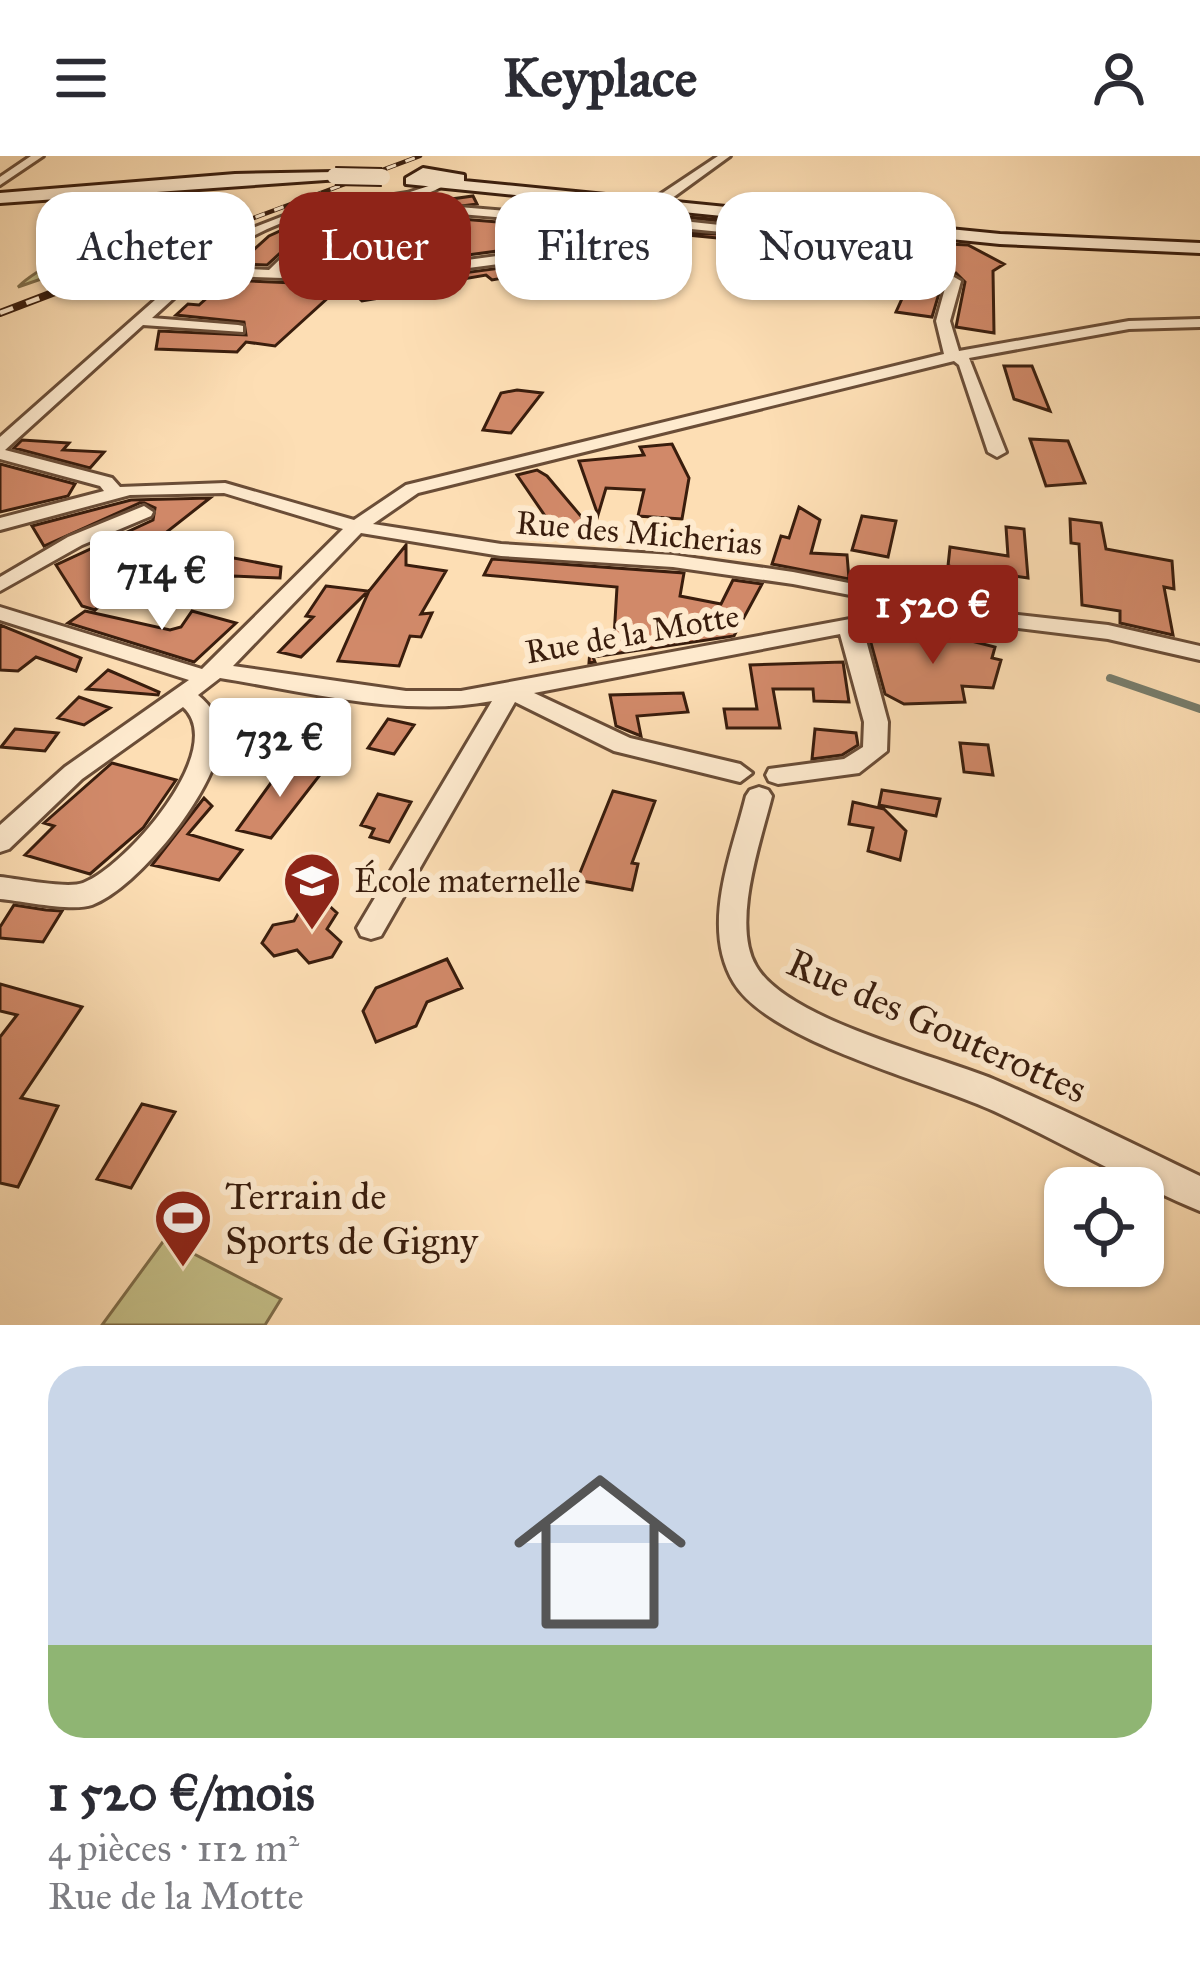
<!DOCTYPE html>
<html lang="fr">
<head>
<meta charset="utf-8">
<style>
  :root { --surface:#fff; --page:#f2f2f3; --text:#2b2b33; --muted:#7c7c81; --line:#e1e1e2; --accent:#8f2418 }
  body { margin:0; font-family:"IM FELL Great Primer",serif; background:var(--page); color:var(--text); height:100vh; display:flex; flex-direction:column; font-size:45px; white-space:nowrap }
  * { box-sizing:border-box; margin:0 }
  p { font-size:39px; color:var(--muted) }
  .icon { flex:none; width:66px; height:66px; fill:none; stroke:currentColor; stroke-width:2; stroke-linecap:round; stroke-linejoin:round }
  .map { position:relative; height:1169px; overflow:hidden }
  .side { display:flex; flex-direction:column; background:var(--surface); flex:1 }
  .side>* { flex:none }
  .guide { position:absolute; left:36px; top:36px; width:1128px; height:108px; display:flex; gap:24px }
  .tools { position:absolute; left:1044px; top:1011px; display:grid; gap:24px }
  .tools a { display:grid; place-items:center; width:120px; height:120px; border-radius:24px; background:var(--surface); box-shadow:0 3px 9px #0004; font-size:60px }
  .price { position:absolute; translate:-50% -102px; padding:0 27px; border-radius:12px; background:#fff; color:#222; font-size:39px; line-height:78px; filter:drop-shadow(0 3px 6px #0008) }
  .price::after { content:''; position:absolute; left:50%; top:72px; width:36px; height:27px; margin-left:-18px; background:inherit; clip-path:polygon(0 0,100% 0,50% 100%) }
  .price.active { background:var(--accent); color:#fff }
  ul { padding:0; list-style:none }
  li { display:grid; align-content:center; gap:24px; height:636px; padding:0 48px }
  li+li { border-top:3px solid var(--line) }
  li span { display:grid; place-items:center; height:372px; border-radius:36px; color:#555 }
  li>.icon { margin-inline-start:auto }
  span .icon { width:216px; height:216px; fill:#fffc; stroke-width:1 }
  li b { font-size:51px }
  .pill { padding:0 42px; border-radius:36px; background:var(--surface); box-shadow:0 3px 9px #0004; font-size:42px; line-height:108px }
  .pill.active { background:var(--accent); color:#fff }
  header { display:flex; justify-content:space-between; align-items:center; height:156px; padding:0 48px; background:var(--surface); font-size:54px; font-weight:700 }
  .map>svg:first-child { display:block }
  .green { fill:#c5c089; stroke:#7f6e4b; stroke-width:3 }
  .lines { fill:none; stroke-linecap:round; stroke-linejoin:round }
  .stream { stroke:#777c6b; stroke-width:8 }
  .building { fill:#d18969; stroke:#391d0d; stroke-width:3 }
  .street-casing { stroke:#6a4d37; stroke-width:6 }
  .secondary-casing { stroke:#391d0d; stroke-width:6 }
  .street { fill:#feeace; fill-rule:evenodd }
  .secondary { fill:#feeace; fill-rule:evenodd }
  .rail-far1-casing { stroke:#391d0d; stroke-width:4.5 }
  .rail-casing { stroke:#391d0d; stroke-width:8 }
  .rail-far1 { stroke:#feeace; stroke-width:3; stroke-dasharray:10; stroke-linecap:butt }
  .rail { stroke:#feeace; stroke-width:4.5; stroke-dasharray:14; stroke-linecap:butt }
  .secondary-bridge-casing { stroke:#391d0d; stroke-width:20; stroke-linecap:butt }
  .secondary-bridge { stroke:#feeace; stroke-width:16 }
  .labels { text-anchor:middle; dominant-baseline:central; stroke-width:12; stroke-linejoin:round; paint-order:stroke }
  .street-label { font-size:33px; fill:#391d0d; stroke:#feeace }
  .poi-label { font-size:33px; fill:#391d0d; stroke:#feeace; text-anchor:start }
  .near-street-label { font-size:39px; fill:#391d0d; stroke:#feeace }
  .near-poi-label { font-size:39px; fill:#391d0d; stroke:#feeace; text-anchor:start }
</style>
</head>
<body>
<header><svg class="icon" aria-label="menu" viewBox="0 0 24 24"><path d="M4 6h16M4 12h16M4 18h16"/></svg>Keyplace<svg class="icon" aria-label="person" viewBox="0 0 24 24"><circle cx="12" cy="8" r="4"/><path d="M4 21q1-7 8-7t8 7"/></svg></header>
<div class="map">
<svg width="1200" height="1169" viewBox="0 0 1200 1169">
  <rect width="100%" height="100%" fill="#fddeb4"/>
  <filter id="stains"><feTurbulence type="fractalNoise" baseFrequency=".00167" numOctaves="4"/><feColorMatrix values="0 0 0 0 .2 0 0 0 0 .09 0 0 0 0 .02 0 0 0 .5 -.17"/></filter>
  <radialGradient id="worn" r=".72"><stop offset=".6" stop-color="#630" stop-opacity="0"/><stop offset="1" stop-color="#630" stop-opacity=".3"/></radialGradient>
  <!-- green -->
  <path class="green" d="M123,79L148,86L18,131C36,113 98,81 123,79Z
    M165,1083L281,1143L265,1169H102Z"/>
  <g class="lines">
    <!-- stream -->
    <path class="stream" d="M1110,522L1200,553"/>
  </g>
  <!-- building -->
  <path class="building" d="M473,40L477,48L310,70L267,109L238,108L269,80L304,64Z
    M684,61L701,62L779,70L768,87L656,76L746,79L738,67Z
    M461,63L572,72L588,83L370,112L294,110L320,84L432,72Z
    M812,79L840,82L815,116L786,112Z
    M948,88L968,89L1004,108L993,115L994,177L956,171L965,126L956,117L943,124L932,161L896,156L909,127L885,124L897,96Z
    M593,100L599,105L492,124L486,119L446,126L440,120Z
    M426,122L421,133H380L386,141L362,145L344,129Z
    M227,124L342,129L275,190L246,186L237,196L156,193L159,175L246,179L244,166L176,159L188,148L199,149Z
    M1004,210H1032L1050,255L1014,243Z
    M517,234L542,237L511,277L483,274L501,237Z
    M1030,283L1068,285L1085,327L1046,330Z
    M22,284L69,287L63,294L104,296L90,312L14,292Z
    M672,288L689,322L682,363L638,360L644,334L606,332L598,359L579,305L644,299L640,291Z
    M0,308L75,328L68,340L0,356Z
    M537,314L547,320L596,378L554,373L517,319Z
    M210,342L145,393L137,401L152,404L95,454L82,450L56,409L153,364L155,352L142,346L44,390L32,370L131,344Z
    M799,351L820,364L811,397L847,399L849,423L772,408L781,380L789,382Z
    M862,360L896,365L888,401L852,394Z
    M1070,363L1101,367L1106,393L1172,405L1174,433L1164,431L1173,479L1120,467V455L1082,449L1079,388L1071,387Z
    M1006,371L1024,373L1028,422L948,410L950,391L1008,400Z
    M406,389V409L446,415L421,458L432,457L421,481L410,480L399,510L338,505L369,435Z
    M218,399L281,411L280,422L233,420L228,427L197,421Z
    M492,403L684,417L680,440L721,448L733,424L762,428L734,480L593,501L595,506L589,507L591,481H614L617,431L484,419Z
    M326,430L368,435L301,501L279,496L313,461L306,460Z
    M85,455L170,474L181,471L192,455L236,467L194,506L68,467Z
    M0,469L81,502L76,515L36,501L18,515L0,514Z
    M869,480H952L995,491L992,502L1001,504L993,532L962,530L965,546L904,548L885,538Z
    M843,506L849,546L814,545L813,533H773L780,572H727L724,553H757L750,509Z
    M108,514L159,536L158,539L87,533Z
    M683,537L688,556L637,560L641,580L616,570L610,539Z
    M79,541L110,552L84,569L58,562Z
    M388,563L414,569L394,598L368,592Z
    M15,573L58,577L45,595L1,591Z
    M815,573L856,577L858,589L842,599L812,603Z
    M960,587L988,589L993,619L964,616Z
    M286,606L323,615L271,682L237,674Z
    M112,607L176,624L143,672L90,718L25,699L54,670L44,667Z
    M882,634L940,643L936,660L879,649Z
    M613,635L655,645L632,707L638,708L632,734L577,724Z
    M378,638L411,646L389,686L370,681L374,673L361,669Z
    M204,642L212,650L188,678L242,694L219,724L152,709Z
    M853,646L884,653L906,675L900,704L868,695L873,672L849,668Z
    M324,745L337,757L327,773L341,786L332,801L309,807L297,794L274,800L262,787L273,769L294,765L303,749Z
    M14,749L46,754L62,755L43,786L0,782V771Z
    M447,803L462,832L427,846L416,870L376,886L363,855L376,832Z
    M0,828L82,851L21,942L58,950L18,1031L0,1027V881L17,859L0,855Z
    M142,948L175,956L131,1032L97,1023Z"/>
  <g class="lines">
    <!-- street casing -->
    <g class="street-casing">
      <path id="street" d="M31,0H43L0,29V21Z
        M718,0H730L646,61L738,71L742,78L640,68L622,87L596,95L370,125L199,119L152,162L238,169L243,170V176L143,169L5,294L112,322L120,331L225,327L354,364L406,329L944,198L936,165L947,125L954,121L961,125L950,165L959,195L1129,165L1200,163V171L1129,173L969,202L1006,296L997,301L988,296L959,209L954,205L418,337L373,368L501,388L673,399L793,416L879,433L910,452L929,449L1108,469L1200,490V504L1108,483L929,461L859,475L866,484L888,566L887,595L859,617L778,628L769,625L766,619L769,613L844,603L863,591L864,566L840,478L534,537L630,582L740,608L752,617L740,626L614,595L515,546L381,780L371,783L361,780L357,772L492,545C403,562 308,536 220,522L198,539C213,552 223,566 220,586C214,636 139,731 92,749C72,756 22,745 0,743V721C20,723 67,733 83,727C126,711 230,592 183,551L82,623L9,693L0,696V669L65,611L189,524L0,464V451L202,513L343,373L224,337L130,339L0,374V362L104,335L100,330L0,303V281L224,83L299,54L407,37L438,27L443,30C403,53 351,47 306,59C270,69 235,87 207,111L269,114L310,74L430,61L459,51L630,65L649,46ZM460,58L623,72L614,81L594,87L370,117L283,114L318,80L432,68ZM361,377L501,400L673,411L793,428L866,442L888,456L461,535H406L233,510Z
        M144,350L153,356L151,360L82,389L0,435V421L68,381Z
        M759,631L768,634L772,640C761,684 731,768 756,810C787,864 935,899 993,923C1063,953 1131,987 1200,1020V1055C1130,1026 1063,987 994,955C928,925 770,886 734,827C700,771 732,697 746,640L750,634Z"/>
    </g>
    <!-- secondary casing -->
    <g class="secondary-casing">
      <path id="secondary" d="M423,12L464,19V25L1000,78L1200,87V97L1000,88L406,28V22Z
        M335,16L340,23L0,47V37L235,18Z"/>
    </g>
    <!-- street -->
    <use href="#street" class="street"/>
    <!-- secondary -->
    <use href="#secondary" class="secondary"/>
    <!-- rail-far1 casing -->
    <g class="rail-far1-casing">
      <path id="rail-far1" d="M68,131L420,0"/>
    </g>
    <!-- rail casing -->
    <g class="rail-casing">
      <path id="rail" d="M0,157L76,128"/>
    </g>
    <!-- rail-far1 -->
    <use href="#rail-far1" class="rail-far1"/>
    <!-- rail -->
    <use href="#rail" class="rail"/>
    <!-- secondary-bridge casing -->
    <g class="secondary-bridge-casing">
      <path id="secondary-bridge" d="M335,20L382,21"/>
    </g>
    <!-- secondary-bridge -->
    <use href="#secondary-bridge" class="secondary-bridge"/>
  </g>
  <!-- icons -->
  <defs>
    <g id="school-pin" transform="scale(3)"><path d="M0 17L-7.5 6A9.5 9.5 0 1 1 7.5 6Z" fill="#8f2418" stroke="#feeace"/><path d="M0-5L7-2L0 1L-7-2ZM-4 1L0 2.5L4 1V4Q0 6-4 4Z" fill="#fff"/></g>
    <g id="stadium-pin" transform="scale(3)"><path d="M0 17L-7.5 6A9.5 9.5 0 1 1 7.5 6Z" fill="#8f2418" stroke="#feeace"/><path d="M0-5a6.5 5 0 1 0 0 10a6.5 5 0 1 0 0-10ZM-3.5-1.8h7v3.6h-7Z" fill="#fff"/></g>
  </defs>
  <g fill-rule="evenodd">
    <use href="#school-pin" x="312" y="725"/>
    <use href="#stadium-pin" x="183" y="1062"/>
  </g>
  <g class="labels">
    <!-- street labels -->
    <g class="street-label">
      <text transform="translate(639 377) rotate(5)">Rue des Micherias</text>
      <text transform="translate(632 478) rotate(-10)">Rue de la Motte</text>
    </g>
    <!-- poi labels -->
    <g class="poi-label">
      <text x="354" y="725">École maternelle</text>
    </g>
    <!-- near-street labels -->
    <g class="near-street-label">
      <text transform="translate(937 870) rotate(24)">Rue des Gouterottes</text>
    </g>
    <!-- near-poi labels -->
    <g class="near-poi-label">
      <text x="225" y="1040">Terrain de<tspan x="225" dy="45">Sports de Gigny</tspan></text>
    </g>
  </g>
  <rect width="100%" height="100%" filter="url(#stains)"/>
  <rect width="100%" height="100%" fill="url(#worn)"/>
</svg>
<div class="tools">
<a><svg class="icon" aria-label="locate" viewBox="0 0 24 24"><circle cx="12" cy="12" r="6"/><path d="M12 2v4M12 18v4M2 12h4M18 12h4"/></svg></a>
</div>
<b class="price" style="left:162px;top:477px">714 €</b>
<b class="price active" style="left:933px;top:511px">1 520 €</b>
<b class="price" style="left:280px;top:644px">732 €</b>
<div class="guide">
<a class="pill">Acheter</a>
<a class="pill active">Louer</a>
<a class="pill">Filtres</a>
<a class="pill">Nouveau</a>
</div>
</div>
<section class="side">
<ul>
<li><span style="background:linear-gradient(#c9d6e8 75%,#8fb573 0)"><svg class="icon" aria-label="home" viewBox="0 0 24 24"><path d="M3 11l9-7 9 7M6 9v11h12V9"/></svg></span><div><b>1 520 €/mois</b><p>4 pièces · 112 m²</p><p>Rue de la Motte</p></div></li>
</ul>
</section>
</body>
</html>
